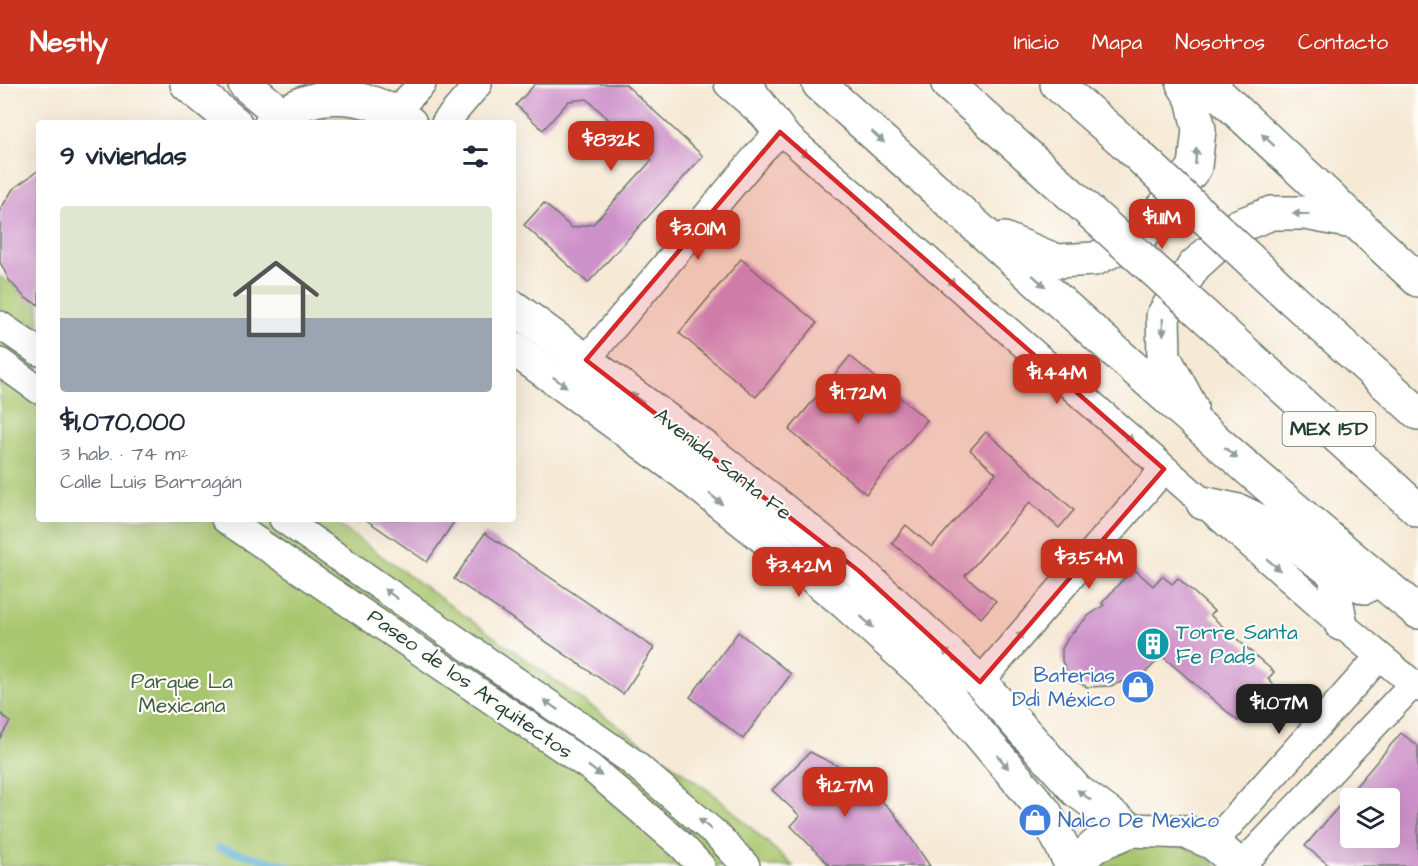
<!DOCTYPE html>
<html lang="es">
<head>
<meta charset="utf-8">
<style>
  :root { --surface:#fff; --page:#f6f6f7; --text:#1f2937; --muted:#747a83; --accent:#c8321e }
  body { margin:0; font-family:"Architects Daughter",sans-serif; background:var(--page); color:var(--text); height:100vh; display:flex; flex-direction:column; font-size:22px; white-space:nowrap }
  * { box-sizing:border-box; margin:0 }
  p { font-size:20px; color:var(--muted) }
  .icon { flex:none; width:33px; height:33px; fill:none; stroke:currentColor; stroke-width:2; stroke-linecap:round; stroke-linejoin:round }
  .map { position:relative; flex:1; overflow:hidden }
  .side { position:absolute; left:36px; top:36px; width:480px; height:402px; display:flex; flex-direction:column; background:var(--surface); border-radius:6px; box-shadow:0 6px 24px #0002 }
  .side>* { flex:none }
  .buttons { position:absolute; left:1340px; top:704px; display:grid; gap:12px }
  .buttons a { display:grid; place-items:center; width:60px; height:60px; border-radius:6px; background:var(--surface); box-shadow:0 6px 24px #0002; font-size:30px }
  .price { position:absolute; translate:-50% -51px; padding:0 14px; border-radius:12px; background:var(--accent); color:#fff; font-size:20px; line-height:39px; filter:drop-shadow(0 2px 3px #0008) }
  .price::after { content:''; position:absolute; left:50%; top:36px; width:18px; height:14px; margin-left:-9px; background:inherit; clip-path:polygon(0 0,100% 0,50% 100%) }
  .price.current { background:#222; color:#fff }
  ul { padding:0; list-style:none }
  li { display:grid; align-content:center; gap:12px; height:318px; padding:0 24px }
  li span { display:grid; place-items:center; height:186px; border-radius:6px; color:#555 }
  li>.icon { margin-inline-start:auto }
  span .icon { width:108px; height:108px; fill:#fffc; stroke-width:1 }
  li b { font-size:26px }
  h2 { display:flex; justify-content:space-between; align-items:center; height:72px; padding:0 24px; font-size:26px }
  header { display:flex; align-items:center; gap:36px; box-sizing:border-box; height:84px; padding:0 30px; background:var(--accent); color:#fff }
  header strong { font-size:28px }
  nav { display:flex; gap:33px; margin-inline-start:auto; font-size:21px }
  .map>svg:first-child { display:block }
  .green { fill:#a8c66e; stroke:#648251; stroke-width:1.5 }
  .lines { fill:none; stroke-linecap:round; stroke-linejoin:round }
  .stream { stroke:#58aed4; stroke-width:7 }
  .building { fill:#ce92ca; fill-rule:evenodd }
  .minor-casing { stroke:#6a796c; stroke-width:30 }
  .tertiary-casing { stroke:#6a796c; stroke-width:36 }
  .secondary-casing { stroke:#6a796c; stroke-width:36 }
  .motorway-casing { stroke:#6a796c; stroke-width:36 }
  .minor { stroke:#fff; stroke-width:27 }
  .tertiary { stroke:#fff; stroke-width:33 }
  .secondary { stroke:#fff; stroke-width:33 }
  .motorway { stroke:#fff; stroke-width:33 }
  .motorway-bridge-casing { stroke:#6a796c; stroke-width:36; stroke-linecap:butt }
  .motorway-bridge { stroke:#fff; stroke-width:33 }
  .oneway { fill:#8f9e9a }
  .marked { fill:#d62828; fill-opacity:0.2; stroke:#d62828; stroke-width:4.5; stroke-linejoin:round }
  .labels { text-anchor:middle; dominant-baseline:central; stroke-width:4.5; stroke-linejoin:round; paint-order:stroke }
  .shield { fill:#fdfcf7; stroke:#62766e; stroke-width:1.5 }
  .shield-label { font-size:20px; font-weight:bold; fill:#1f3d34 }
  .street-label { font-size:21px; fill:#1f3d34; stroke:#fdfcf7 }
  .culture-label { font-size:21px; fill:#0d838f; stroke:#fdfcf7; text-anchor:start }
  .shop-label { font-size:21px; fill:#366cbe; stroke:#fdfcf7; text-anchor:end }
  .park-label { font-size:21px; fill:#415f42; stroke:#fdfcf7 }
</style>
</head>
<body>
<header>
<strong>Nestly</strong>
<nav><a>Inicio</a><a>Mapa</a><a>Nosotros</a><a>Contacto</a></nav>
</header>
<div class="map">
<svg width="1418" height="782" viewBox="0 0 1418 782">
  <rect width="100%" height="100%" fill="#fdfcf7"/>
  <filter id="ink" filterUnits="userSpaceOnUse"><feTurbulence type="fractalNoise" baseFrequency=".0167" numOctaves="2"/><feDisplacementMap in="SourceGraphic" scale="12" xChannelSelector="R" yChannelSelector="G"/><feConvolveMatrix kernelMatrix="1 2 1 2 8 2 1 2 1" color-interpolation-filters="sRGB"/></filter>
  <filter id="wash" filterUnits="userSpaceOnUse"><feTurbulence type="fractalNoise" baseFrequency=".008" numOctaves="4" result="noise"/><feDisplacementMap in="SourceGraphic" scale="24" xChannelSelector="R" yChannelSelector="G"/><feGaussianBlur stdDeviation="1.35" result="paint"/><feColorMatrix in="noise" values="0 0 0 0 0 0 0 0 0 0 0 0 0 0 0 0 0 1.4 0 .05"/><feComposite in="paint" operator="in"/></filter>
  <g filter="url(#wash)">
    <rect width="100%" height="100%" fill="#f6e9d5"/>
    <!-- green -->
    <path class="green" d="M327,33H355L371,39H307Z
      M0,192L39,221V435H330L716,712L793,782H0Z
      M1152,758C1177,761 1199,764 1217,782H1098L1123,765Z"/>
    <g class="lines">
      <!-- stream -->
      <path class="stream" d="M218,764L288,782"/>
    </g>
    <g id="blocks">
      <!-- building -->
      <path class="building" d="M535,0H625L703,72L588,199L524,141L544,119L572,144L593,140L652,76L587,15L569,17L543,46L516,21Z
        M39,86V221L25,214L9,196L0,178V126L13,105Z
        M741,175L817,239L756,313L679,249Z
        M850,272L927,336L866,410L789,346Z
        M986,348L1074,426L1059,444L1030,418L965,492L996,517L981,534L892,459L906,441L932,463L996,389L970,366Z
        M365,435H456L427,478Z
        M485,449L654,564L623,610L454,495Z
        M1133,484L1153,502L1162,492L1172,500L1178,494L1214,527L1210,531L1274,588L1268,595L1279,606L1269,614L1254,618L1238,637L1162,572L1145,589L1111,602L1087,603L1070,594L1062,577V565L1068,554L1088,532L1104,521L1102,519Z
        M738,548L791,590L743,655L690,613Z
        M0,629L10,638L0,654Z
        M1401,649L1418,662V782H1330L1305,762ZM1350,714H1389V753H1350Z
        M810,668L854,690L894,729L930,782H830L791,742L800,732L772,706Z"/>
    </g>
  </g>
  <g filter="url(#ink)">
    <use href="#blocks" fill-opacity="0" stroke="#6a796c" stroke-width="1.5"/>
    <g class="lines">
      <!-- minor casing -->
      <g class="minor-casing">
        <path id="minor" d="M728,0L1341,540L1418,604
          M395,28L422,0
          M445,39L478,0
          M0,241L39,268
          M586,276L760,68L780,48
          M0,278L39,306
          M225,435L591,684L681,761L701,782
          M283,435L630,676L717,751L746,782
          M980,598L1164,385
          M1213,759L1379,573
          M1241,782L1413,600"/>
      </g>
      <!-- tertiary casing -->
      <g class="tertiary-casing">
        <path id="tertiary" d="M187,0L235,39
          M245,0L281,30
          M271,39C312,2 368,8 410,39
          M513,223L705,364L859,487L980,598L1077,707L1131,746
          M513,264L684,389L842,516L945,609L1045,728L1072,782
          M1072,782L1096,761L1131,746L1187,748L1213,759L1240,782"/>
      </g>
      <!-- secondary casing -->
      <g class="secondary-casing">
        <path id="secondary" d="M744,0L780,48
          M819,0C1017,178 1212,360 1418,528
          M1208,0L1418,196
          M1004,155L1057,177L1095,175L1141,152L1195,83L1199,45L1192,14L1183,0
          M1191,323L1164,273L1163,232L1194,182L1238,142L1272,129H1306L1358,139
          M1203,419L1239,427L1268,441L1336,490L1365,503
          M1337,470L1336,515L1341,540"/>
      </g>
      <!-- motorway casing -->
      <g class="motorway-casing">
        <path id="motorway" d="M948,0L1067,107
          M1057,0L1125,59
          M1292,215L1418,329
          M1240,264L1418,426"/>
      </g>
      <!-- minor -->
      <use href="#minor" class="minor"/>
      <!-- tertiary -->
      <use href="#tertiary" class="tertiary"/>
      <!-- secondary -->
      <use href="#secondary" class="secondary"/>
      <!-- motorway -->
      <use href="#motorway" class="motorway"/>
      <!-- motorway-bridge casing -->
      <g class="motorway-bridge-casing">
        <path id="motorway-bridge" d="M1125,59L1292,215
          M1067,107L1240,264"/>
      </g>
      <!-- motorway-bridge -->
      <use href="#motorway-bridge" class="motorway-bridge"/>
    </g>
    <!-- one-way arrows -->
    <defs><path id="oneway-solid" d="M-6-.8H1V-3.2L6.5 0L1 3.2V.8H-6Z" transform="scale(1.5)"/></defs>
    <g class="oneway">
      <use href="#oneway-solid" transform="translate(878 53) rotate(42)"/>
      <use href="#oneway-solid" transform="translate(1268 56) rotate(-137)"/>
      <use href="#oneway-solid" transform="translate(802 67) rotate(41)"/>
      <use href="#oneway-solid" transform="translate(1196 72) rotate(-85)"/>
      <use href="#oneway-solid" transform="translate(1301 130) rotate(-177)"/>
      <use href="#oneway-solid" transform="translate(949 196) rotate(41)"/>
      <use href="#oneway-solid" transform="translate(1039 197) rotate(42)"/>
      <use href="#oneway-solid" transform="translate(1163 243) rotate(88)"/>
      <use href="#oneway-solid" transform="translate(560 298) rotate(36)"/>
      <use href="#oneway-solid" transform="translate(637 314) rotate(-144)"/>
      <use href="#oneway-solid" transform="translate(1127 352) rotate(41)"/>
      <use href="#oneway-solid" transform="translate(1231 369) rotate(41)"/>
      <use href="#oneway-solid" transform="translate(716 415) rotate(39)"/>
      <use href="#oneway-solid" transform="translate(1274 481) rotate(41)"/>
      <use href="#oneway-solid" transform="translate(391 510) rotate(-145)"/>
      <use href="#oneway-solid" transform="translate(867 538) rotate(42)"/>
      <use href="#oneway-solid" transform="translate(1018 554) rotate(-49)"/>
      <use href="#oneway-solid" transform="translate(949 571) rotate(-137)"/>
      <use href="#oneway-solid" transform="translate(551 621) rotate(-145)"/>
      <use href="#oneway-solid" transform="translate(1003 678) rotate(50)"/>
      <use href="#oneway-solid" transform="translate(595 687) rotate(38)"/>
      <use href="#oneway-solid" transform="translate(1084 711) rotate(-143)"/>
      <use href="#oneway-solid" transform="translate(705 740) rotate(-138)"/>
    </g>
  </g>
  <!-- marked area -->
  <path class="marked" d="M780,48L1164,385L980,598L859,487L586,276Z"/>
  <!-- icons -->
  <defs>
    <g id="building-disc" transform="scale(1.725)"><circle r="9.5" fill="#0f9aa8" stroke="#fdfcf7"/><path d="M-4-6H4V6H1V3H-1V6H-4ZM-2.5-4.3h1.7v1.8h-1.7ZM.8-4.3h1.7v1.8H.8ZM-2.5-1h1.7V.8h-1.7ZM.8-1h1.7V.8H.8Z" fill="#fff"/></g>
    <g id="shop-disc" transform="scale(1.725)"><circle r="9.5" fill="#3f7fe0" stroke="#fdfcf7"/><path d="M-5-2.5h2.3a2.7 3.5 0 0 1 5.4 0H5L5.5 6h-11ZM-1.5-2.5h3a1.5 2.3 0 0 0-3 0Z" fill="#fff"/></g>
  </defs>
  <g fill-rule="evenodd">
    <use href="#building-disc" x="1153" y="560"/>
    <use href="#shop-disc" x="1138" y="603"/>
    <use href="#shop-disc" x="1035" y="736"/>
  </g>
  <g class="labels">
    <!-- shield labels -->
    <rect class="shield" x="1282.5" y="328" width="93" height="34" rx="4.5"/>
    <g class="shield-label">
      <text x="1329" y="345">MEX 15D</text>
    </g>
    <!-- street labels -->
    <g class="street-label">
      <text transform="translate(723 380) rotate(38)">Avenida Santa Fe</text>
      <text transform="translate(470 600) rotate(35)">Paseo de los Arquitectos</text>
    </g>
    <!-- culture labels -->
    <g class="culture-label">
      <text x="1176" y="548">Torre Santa<tspan x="1176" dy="24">Fe Pads</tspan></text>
    </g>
    <!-- shop labels -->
    <g class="shop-label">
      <text x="1115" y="591">Baterias<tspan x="1115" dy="24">Ddi México</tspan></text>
      <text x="1058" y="736" text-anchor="start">Nalco De Mexico</text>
    </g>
    <!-- park labels -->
    <g class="park-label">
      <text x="182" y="597">Parque La<tspan x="182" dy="24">Mexicana</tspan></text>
    </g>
  </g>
</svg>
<div class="buttons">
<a><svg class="icon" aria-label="layers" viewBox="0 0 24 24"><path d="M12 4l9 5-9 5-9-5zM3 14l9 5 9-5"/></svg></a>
</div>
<b class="price" style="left:611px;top:88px">$832K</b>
<b class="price" style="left:1162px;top:166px">$1.11M</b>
<b class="price" style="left:698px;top:177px">$3.01M</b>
<b class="price" style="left:1057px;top:321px">$1.44M</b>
<b class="price" style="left:858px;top:341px">$1.72M</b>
<b class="price" style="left:1089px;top:506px">$3.54M</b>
<b class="price" style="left:799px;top:514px">$3.42M</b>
<b class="price current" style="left:1279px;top:651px">$1.07M</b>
<b class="price" style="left:845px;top:734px">$1.27M</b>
<section class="side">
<h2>9 viviendas<svg class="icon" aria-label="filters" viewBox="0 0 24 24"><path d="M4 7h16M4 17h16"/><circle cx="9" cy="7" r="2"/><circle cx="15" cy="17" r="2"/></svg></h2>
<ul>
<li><span style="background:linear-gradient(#dfe7d0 60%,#9aa5b1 0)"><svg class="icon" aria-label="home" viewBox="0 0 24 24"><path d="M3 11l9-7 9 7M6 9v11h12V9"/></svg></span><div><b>$1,070,000</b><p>3 hab. · 74 m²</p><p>Calle Luis Barragán</p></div></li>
</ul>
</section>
</div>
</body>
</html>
